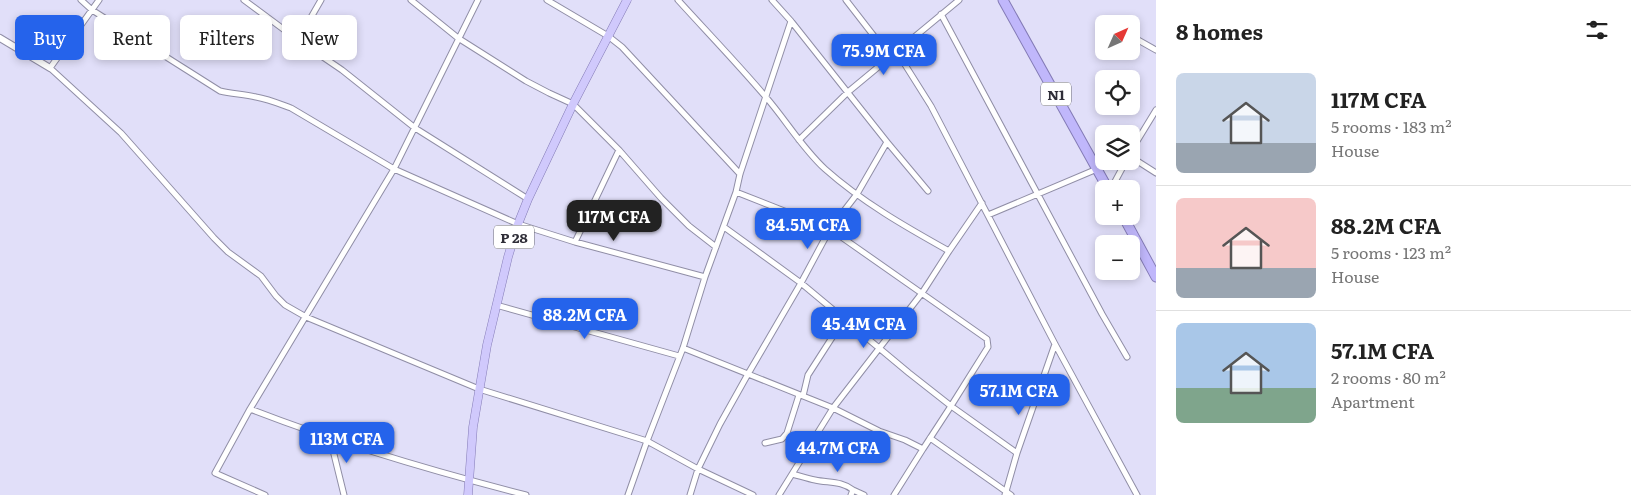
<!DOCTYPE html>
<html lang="en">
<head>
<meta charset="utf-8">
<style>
  :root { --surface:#fff; --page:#f2f2f2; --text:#222; --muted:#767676; --line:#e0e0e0; --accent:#2563eb }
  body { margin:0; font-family:Literata,serif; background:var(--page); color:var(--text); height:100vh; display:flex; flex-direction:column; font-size:19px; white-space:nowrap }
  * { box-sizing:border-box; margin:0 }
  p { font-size:16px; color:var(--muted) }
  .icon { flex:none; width:28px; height:28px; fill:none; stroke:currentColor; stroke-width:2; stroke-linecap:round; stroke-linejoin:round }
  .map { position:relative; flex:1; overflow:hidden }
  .panel { display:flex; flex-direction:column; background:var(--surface); width:475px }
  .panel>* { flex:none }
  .top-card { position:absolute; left:15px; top:15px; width:475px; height:45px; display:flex; gap:10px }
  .needle { width:32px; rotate:45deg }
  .buttons { position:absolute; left:1095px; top:15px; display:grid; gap:10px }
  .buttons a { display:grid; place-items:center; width:45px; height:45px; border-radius:8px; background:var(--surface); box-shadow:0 2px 8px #0003; font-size:25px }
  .price { position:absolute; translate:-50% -42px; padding:0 11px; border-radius:10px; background:var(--accent); color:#fff; font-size:16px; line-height:32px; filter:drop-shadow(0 1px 2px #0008) }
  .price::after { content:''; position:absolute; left:50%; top:30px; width:15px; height:11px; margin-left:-8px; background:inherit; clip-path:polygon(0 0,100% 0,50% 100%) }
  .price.active { background:#222; color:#fff }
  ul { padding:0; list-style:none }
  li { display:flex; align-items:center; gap:15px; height:125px; padding:0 20px }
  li+li { border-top:1px solid var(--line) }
  li span { display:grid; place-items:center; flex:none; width:140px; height:100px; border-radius:8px; color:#555 }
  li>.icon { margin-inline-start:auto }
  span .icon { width:60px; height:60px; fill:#fffc; stroke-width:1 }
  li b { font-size:21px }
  h2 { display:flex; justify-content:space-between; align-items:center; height:60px; padding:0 20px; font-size:21px }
  .tag { padding:0 18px; border-radius:8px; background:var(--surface); box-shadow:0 2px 8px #0003; font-size:18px; line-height:45px }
  .tag.active { background:var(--accent); color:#fff }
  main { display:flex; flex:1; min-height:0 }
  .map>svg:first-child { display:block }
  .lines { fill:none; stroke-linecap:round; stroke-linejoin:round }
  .minor-casing { stroke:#908ea6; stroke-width:7 }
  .tertiary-casing { stroke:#908ea6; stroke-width:8 }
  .primary-casing { stroke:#847bb6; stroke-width:9 }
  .trunk-casing { stroke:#847bb6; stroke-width:11 }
  .minor { stroke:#fff; stroke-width:5 }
  .tertiary { stroke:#fff; stroke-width:6 }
  .primary { stroke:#d0c9fc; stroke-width:8 }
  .trunk { stroke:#c0b7fb; stroke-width:9 }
  .labels { text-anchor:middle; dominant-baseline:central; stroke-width:5; stroke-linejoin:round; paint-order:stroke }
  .shield { fill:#fff; stroke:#6d6d74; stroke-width:1 }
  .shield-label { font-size:14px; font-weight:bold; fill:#2f2e38 }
</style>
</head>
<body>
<main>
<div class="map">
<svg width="1156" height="495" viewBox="0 0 1156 495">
  <rect width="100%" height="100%" fill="#e1dff9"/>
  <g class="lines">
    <!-- minor casing -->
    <g class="minor-casing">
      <path id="minor" d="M81,0L92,10L220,91C232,94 244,94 256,97C268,99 280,104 291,108L394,169L518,224L575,242L705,277
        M99,0L50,68L121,133L214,238L228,252L261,276L276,296L285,305L306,317L479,389L647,441L698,469L753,495
        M244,0L298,40L342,70L415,128L528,199
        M411,0L458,38L526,81L549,93L573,104L619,150L661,198L689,226L716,247
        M478,0L394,169L250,409C340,444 432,471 526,495
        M547,0L608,36L622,47L740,174
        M678,0C707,32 737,63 765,96C786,120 802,148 825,169C862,202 906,227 949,251L922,293L833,408L779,495
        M846,0L877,40L883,46L897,52L931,106L1055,344L1137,495
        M941,14L1102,314L1127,357
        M1131,36L1156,50
        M298,40L321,0
        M799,140L848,92L959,0
        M887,142L928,191
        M1131,151L1156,110
        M1131,157L1156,173
        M1111,189L1126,161
        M988,215L1097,169
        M724,227L801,283L909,373L951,406L1017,453
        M575,242L619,150
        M949,251L982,203
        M496,305L679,356
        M683,348L833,408L879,431L905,440L923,449L951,406L988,347L987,339L830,229L736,192
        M803,396L808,375L844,319
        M250,409L215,473L265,495
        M330,438L344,495
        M930,438L1011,495
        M765,443L782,439L787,433L799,395
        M792,474C800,476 808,479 815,480C829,483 842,481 853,490L851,495
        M853,490L864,495
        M628,495L647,441L683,348L705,277L736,192L740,174L791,21
        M690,495L698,469L720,424L748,374L801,283L830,229L857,194L887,142L791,21L772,0
        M894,495L923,449
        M1005,495L1017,453L1055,344"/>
    </g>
    <!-- tertiary casing -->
    <g class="tertiary-casing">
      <path id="tertiary" d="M0,38L50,68"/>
    </g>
    <!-- primary casing -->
    <g class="primary-casing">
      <path id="primary" d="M468,495L473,427L487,345L508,257L518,224L528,199L573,104L627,0"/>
    </g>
    <!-- trunk casing -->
    <g class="trunk-casing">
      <path id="trunk" d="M1003,0L1108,189
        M1123,216L1156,277"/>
    </g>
    <!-- minor -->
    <use href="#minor" class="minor"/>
    <!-- tertiary -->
    <use href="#tertiary" class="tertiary"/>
    <!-- primary -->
    <use href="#primary" class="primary"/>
    <!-- trunk -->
    <use href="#trunk" class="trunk"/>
  </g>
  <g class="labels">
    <!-- shield labels -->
    <g class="shield">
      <rect x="1041" y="82.5" width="30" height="23" rx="4"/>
      <rect x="494" y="225.5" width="40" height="23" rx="4"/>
    </g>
    <g class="shield-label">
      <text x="1056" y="94">N1</text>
      <text x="514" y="237">P 28</text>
    </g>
  </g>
</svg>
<div class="buttons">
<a><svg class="needle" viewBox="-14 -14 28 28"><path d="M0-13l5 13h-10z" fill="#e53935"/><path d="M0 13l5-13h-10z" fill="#767676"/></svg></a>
<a><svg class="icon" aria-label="locate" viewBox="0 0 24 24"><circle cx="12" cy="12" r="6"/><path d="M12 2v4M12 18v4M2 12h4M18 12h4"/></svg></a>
<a><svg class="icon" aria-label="layers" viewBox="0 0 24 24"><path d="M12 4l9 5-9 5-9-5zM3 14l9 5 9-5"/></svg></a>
<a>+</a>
<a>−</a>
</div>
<b class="price" style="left:884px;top:76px">75.9M CFA</b>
<b class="price active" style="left:614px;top:242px">117M CFA</b>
<b class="price" style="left:808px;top:250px">84.5M CFA</b>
<b class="price" style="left:585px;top:340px">88.2M CFA</b>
<b class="price" style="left:864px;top:349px">45.4M CFA</b>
<b class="price" style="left:1019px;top:416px">57.1M CFA</b>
<b class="price" style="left:347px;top:464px">113M CFA</b>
<b class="price" style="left:838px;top:473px">44.7M CFA</b>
<div class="top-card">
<a class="tag active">Buy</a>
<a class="tag">Rent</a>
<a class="tag">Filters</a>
<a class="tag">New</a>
</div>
</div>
<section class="panel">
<h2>8 homes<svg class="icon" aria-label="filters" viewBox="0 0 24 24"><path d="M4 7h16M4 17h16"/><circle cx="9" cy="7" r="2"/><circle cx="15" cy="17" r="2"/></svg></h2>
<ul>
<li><span style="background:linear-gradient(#c9d6e8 70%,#9aa5b1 0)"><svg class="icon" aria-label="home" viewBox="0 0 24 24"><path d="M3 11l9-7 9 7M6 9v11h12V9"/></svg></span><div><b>117M CFA</b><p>5 rooms · 183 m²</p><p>House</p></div></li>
<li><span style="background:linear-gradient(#f6c9c9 70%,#9aa5b1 0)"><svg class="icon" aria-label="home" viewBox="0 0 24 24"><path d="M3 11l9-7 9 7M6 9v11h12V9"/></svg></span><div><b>88.2M CFA</b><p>5 rooms · 123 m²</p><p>House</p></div></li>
<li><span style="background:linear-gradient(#a9c7e8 65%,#7fa58c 0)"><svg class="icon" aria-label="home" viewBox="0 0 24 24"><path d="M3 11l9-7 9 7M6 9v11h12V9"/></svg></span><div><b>57.1M CFA</b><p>2 rooms · 80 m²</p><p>Apartment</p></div></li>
</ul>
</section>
</main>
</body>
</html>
